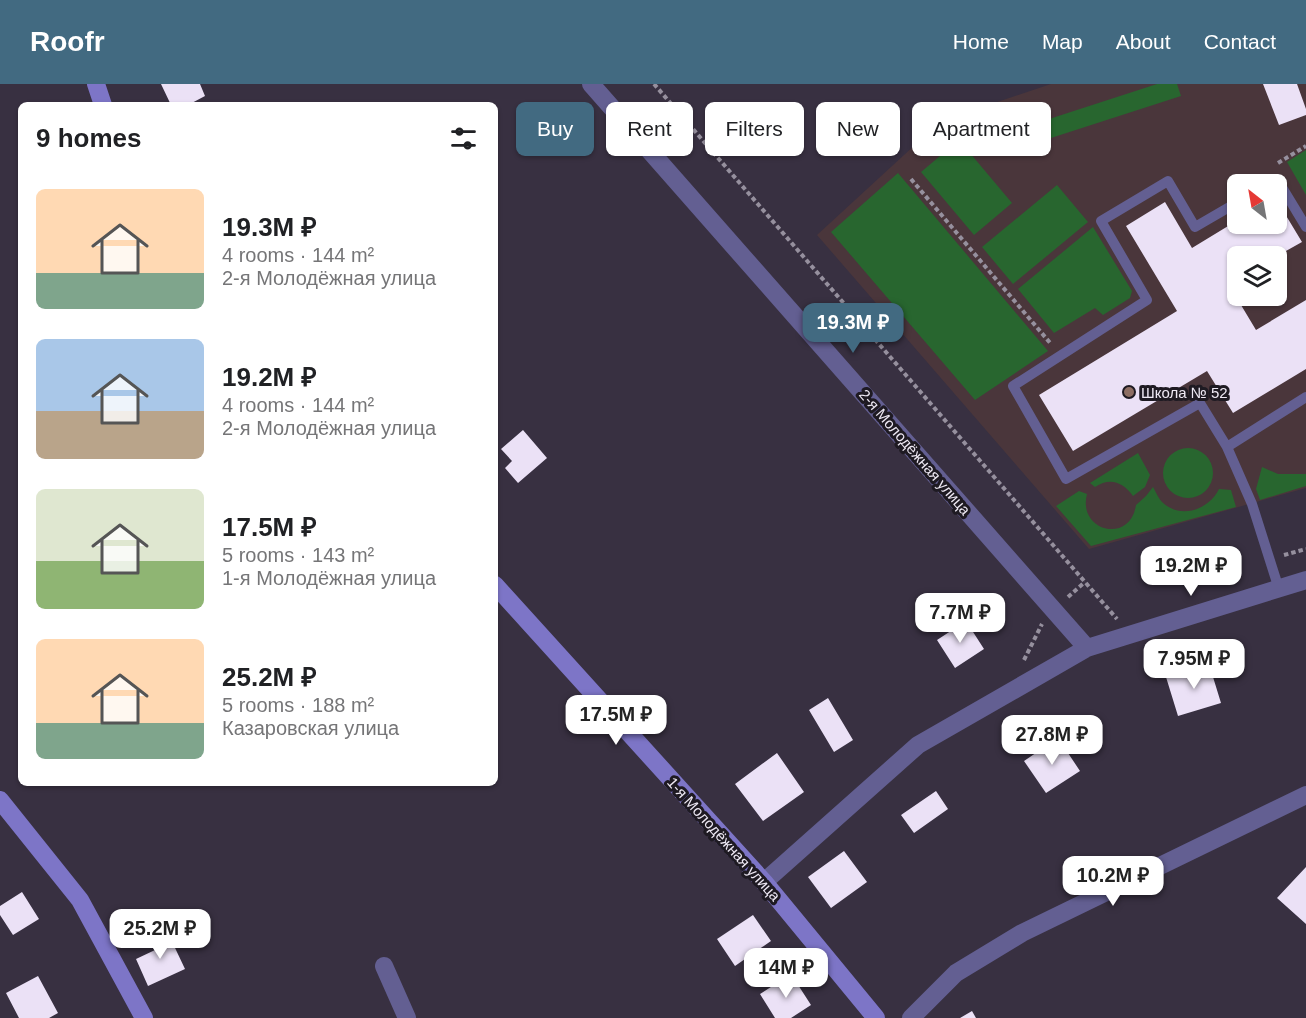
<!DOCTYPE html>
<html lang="en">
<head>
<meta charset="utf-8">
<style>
  :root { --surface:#fff; --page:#f6f6f6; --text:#202124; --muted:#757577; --accent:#426a81 }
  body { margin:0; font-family:Helvetica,sans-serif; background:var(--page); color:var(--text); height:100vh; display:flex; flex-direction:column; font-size:22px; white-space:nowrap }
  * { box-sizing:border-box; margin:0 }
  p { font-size:20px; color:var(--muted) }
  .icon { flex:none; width:33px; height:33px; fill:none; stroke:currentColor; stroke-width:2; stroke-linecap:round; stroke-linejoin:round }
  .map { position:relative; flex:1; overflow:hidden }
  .drawer { position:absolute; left:18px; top:18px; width:480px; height:684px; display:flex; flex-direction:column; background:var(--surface); border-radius:9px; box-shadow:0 2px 4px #0004 }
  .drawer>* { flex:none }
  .banner { position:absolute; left:516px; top:18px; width:570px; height:54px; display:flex; gap:12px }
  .needle { width:39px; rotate:329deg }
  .fabs { position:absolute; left:1227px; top:90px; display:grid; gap:12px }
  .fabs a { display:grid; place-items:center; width:60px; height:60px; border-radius:9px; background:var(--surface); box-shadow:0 2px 4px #0004; font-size:30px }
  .price { position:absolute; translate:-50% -51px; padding:0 14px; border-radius:12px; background:#fff; color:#222; font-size:20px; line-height:39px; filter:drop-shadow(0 2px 3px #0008) }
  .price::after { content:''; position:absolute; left:50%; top:36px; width:18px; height:14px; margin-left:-9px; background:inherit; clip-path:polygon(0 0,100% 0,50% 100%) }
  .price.on { background:var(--accent); color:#fff }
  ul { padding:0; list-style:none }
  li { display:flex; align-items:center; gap:18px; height:150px; padding:0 18px }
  li span { display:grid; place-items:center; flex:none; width:168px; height:120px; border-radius:9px; color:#555 }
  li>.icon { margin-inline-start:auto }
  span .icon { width:72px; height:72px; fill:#fffc; stroke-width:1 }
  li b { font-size:26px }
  h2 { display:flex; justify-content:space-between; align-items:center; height:72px; padding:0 18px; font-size:26px }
  .chip { padding:0 21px; border-radius:9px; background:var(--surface); box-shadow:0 2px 4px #0004; font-size:21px; line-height:54px }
  .chip.on { background:var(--accent); color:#fff }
  header { display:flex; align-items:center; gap:36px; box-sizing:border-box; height:84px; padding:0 30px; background:var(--accent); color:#fff }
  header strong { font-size:28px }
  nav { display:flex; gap:33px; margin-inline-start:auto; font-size:21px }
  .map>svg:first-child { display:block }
  .education { fill:#4a363b; fill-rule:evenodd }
  .green { fill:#28662f }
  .building { fill:#ebe1f6 }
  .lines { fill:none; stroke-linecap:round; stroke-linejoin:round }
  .path { stroke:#96909e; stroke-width:4; stroke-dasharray:4.5 3; stroke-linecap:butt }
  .lane { stroke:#635f92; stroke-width:10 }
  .street { stroke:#635f92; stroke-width:18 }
  .secondary { stroke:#7d75c7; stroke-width:18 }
  .education-dot { fill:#8d6e63; stroke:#1e1a22; stroke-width:2 }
  .labels { text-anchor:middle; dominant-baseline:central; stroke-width:6; stroke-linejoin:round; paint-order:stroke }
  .poi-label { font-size:15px; fill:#eee9f4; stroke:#1e1a22; text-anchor:start }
  .street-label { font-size:15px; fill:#eee9f4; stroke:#1e1a22 }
</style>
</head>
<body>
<header>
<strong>Roofr</strong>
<nav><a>Home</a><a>Map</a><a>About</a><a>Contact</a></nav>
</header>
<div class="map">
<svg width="1306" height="934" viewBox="0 0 1306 934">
  <rect width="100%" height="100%" fill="#383041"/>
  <!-- education -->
  <path class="education" d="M1051,0H1306V404L1089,465L817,151L941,37ZM1238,100H1276V140H1238ZM1238,172H1276V212H1238Z"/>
  <!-- green -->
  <path class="green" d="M1157,0H1177L1181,12L1020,64L1015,46Z
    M959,56L1012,119L974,151L921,88Z
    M1306,66V111L1287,78Z
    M898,89L1048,267L975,316L831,148Z
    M1057,101L1088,138L1013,200L982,163Z
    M1093,143L1132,207L1130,214L1103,231L1095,224L1054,249L1018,205Z
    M1163 389a25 25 0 1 1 50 0a25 25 0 1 1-50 0Z
    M1138,369L1150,391L1145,403L1133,412C1123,398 1110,393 1095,403L1090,399Z
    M1262,383L1278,390H1306V402L1260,416L1256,405Z
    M1153,403C1157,410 1159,417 1167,422C1185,434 1210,424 1219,405L1231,406L1236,423L1091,462L1056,422L1079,407L1087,410C1077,447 1130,461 1136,421L1146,412Z"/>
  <!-- building -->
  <path class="building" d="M161,0H200L205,12L188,21H171Z
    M1263,0H1297L1306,25V31L1279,41Z
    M1276,115L1302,158L1277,172H1238V196L1229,201L1256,246L1306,216V285L1233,329L1207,287L1073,367L1039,311L1177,227L1126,142L1165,118L1192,164L1238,136V140H1276Z
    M523,346L547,374L518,399L505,384L512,377L501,365Z
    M966,537L984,565L955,584L937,556Z
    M1209,580L1221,619L1178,632L1166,593Z
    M828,614L853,656L834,668L809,626Z
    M1058,654L1080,687L1046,709L1024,677Z
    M777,669L804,708L763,737L735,700Z
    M936,707L948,725L914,749L901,731Z
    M844,767L867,798L831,824L808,793Z
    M1306,783V840L1277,814Z
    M22,808L39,835L13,851L0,831V822Z
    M753,831L771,857L735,882L717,855Z
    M167,847L185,885L148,902L136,875L155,866L150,855Z
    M791,890L811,921L791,934H775L760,910Z
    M38,892L58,929L49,934H19L6,909Z
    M972,927L976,934H960Z"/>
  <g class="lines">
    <!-- path -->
    <path class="path" d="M654,0L1117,535
      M1278,79L1306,62
      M911,95L1051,260
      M1242,100L1254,93
      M1284,471L1306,465
      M1068,513L1085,498
      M1024,576L1042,540"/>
    <!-- lane -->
    <path class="lane" d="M1268,100L1277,95L1306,143
      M1238,118L1195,143L1168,97L1101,137L1147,216L1013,302L1066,395L1200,319L1227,363L1306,313
      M1227,363L1252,420L1279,505"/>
    <!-- street -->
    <path class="street" d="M591,0L1087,564
      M764,798L918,661L1087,564L1306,496
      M384,882L407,934
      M911,934L956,889L1022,849L1306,711"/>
    <!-- secondary -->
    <path class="secondary" d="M96,0L103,21
      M495,501L764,798L876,934
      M0,716L80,816L144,934"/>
  </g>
  <!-- markers -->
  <circle class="education-dot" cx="1129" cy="308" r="6"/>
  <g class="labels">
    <!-- poi labels -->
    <g class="poi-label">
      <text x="1141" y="308">Школа № 52</text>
    </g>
    <!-- street labels -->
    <g class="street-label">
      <text transform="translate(915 368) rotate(49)">2-я Молодёжная улица</text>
      <text transform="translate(724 755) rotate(48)">1-я Молодёжная улица</text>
    </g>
  </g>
</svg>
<div class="fabs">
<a><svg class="needle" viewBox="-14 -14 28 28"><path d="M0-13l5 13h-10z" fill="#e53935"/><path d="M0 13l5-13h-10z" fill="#757577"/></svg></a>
<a><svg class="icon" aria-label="layers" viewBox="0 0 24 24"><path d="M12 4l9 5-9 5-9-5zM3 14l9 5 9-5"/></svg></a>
</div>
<b class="price on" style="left:853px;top:270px">19.3M ₽</b>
<b class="price" style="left:1191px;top:513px">19.2M ₽</b>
<b class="price" style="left:960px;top:560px">7.7M ₽</b>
<b class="price" style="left:1194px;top:606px">7.95M ₽</b>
<b class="price" style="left:616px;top:662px">17.5M ₽</b>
<b class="price" style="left:1052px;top:682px">27.8M ₽</b>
<b class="price" style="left:1113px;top:823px">10.2M ₽</b>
<b class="price" style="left:160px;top:876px">25.2M ₽</b>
<b class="price" style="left:786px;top:915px">14M ₽</b>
<div class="banner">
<a class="chip on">Buy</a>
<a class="chip">Rent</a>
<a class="chip">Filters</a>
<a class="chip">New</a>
<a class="chip">Apartment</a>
</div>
<section class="drawer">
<h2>9 homes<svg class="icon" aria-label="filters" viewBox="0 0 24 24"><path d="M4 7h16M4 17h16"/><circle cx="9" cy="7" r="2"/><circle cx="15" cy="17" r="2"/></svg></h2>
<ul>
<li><span style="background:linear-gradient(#ffd9b3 70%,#7fa58c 0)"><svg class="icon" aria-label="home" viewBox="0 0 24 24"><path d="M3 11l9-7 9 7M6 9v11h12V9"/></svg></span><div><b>19.3M ₽</b><p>4 rooms · 144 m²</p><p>2-я Молодёжная улица</p></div></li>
<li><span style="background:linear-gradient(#a9c7e8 60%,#b9a48a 0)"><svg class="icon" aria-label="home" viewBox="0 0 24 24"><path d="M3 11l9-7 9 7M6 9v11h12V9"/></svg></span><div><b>19.2M ₽</b><p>4 rooms · 144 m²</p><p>2-я Молодёжная улица</p></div></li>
<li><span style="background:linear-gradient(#dfe7d0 60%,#8fb573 0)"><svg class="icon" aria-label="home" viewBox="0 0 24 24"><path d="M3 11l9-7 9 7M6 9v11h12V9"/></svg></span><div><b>17.5M ₽</b><p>5 rooms · 143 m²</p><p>1-я Молодёжная улица</p></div></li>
<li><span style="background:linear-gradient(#ffd9b3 70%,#7fa58c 0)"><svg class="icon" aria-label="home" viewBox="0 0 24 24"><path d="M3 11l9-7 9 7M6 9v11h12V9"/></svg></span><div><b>25.2M ₽</b><p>5 rooms · 188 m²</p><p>Казаровская улица</p></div></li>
</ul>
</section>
</div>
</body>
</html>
